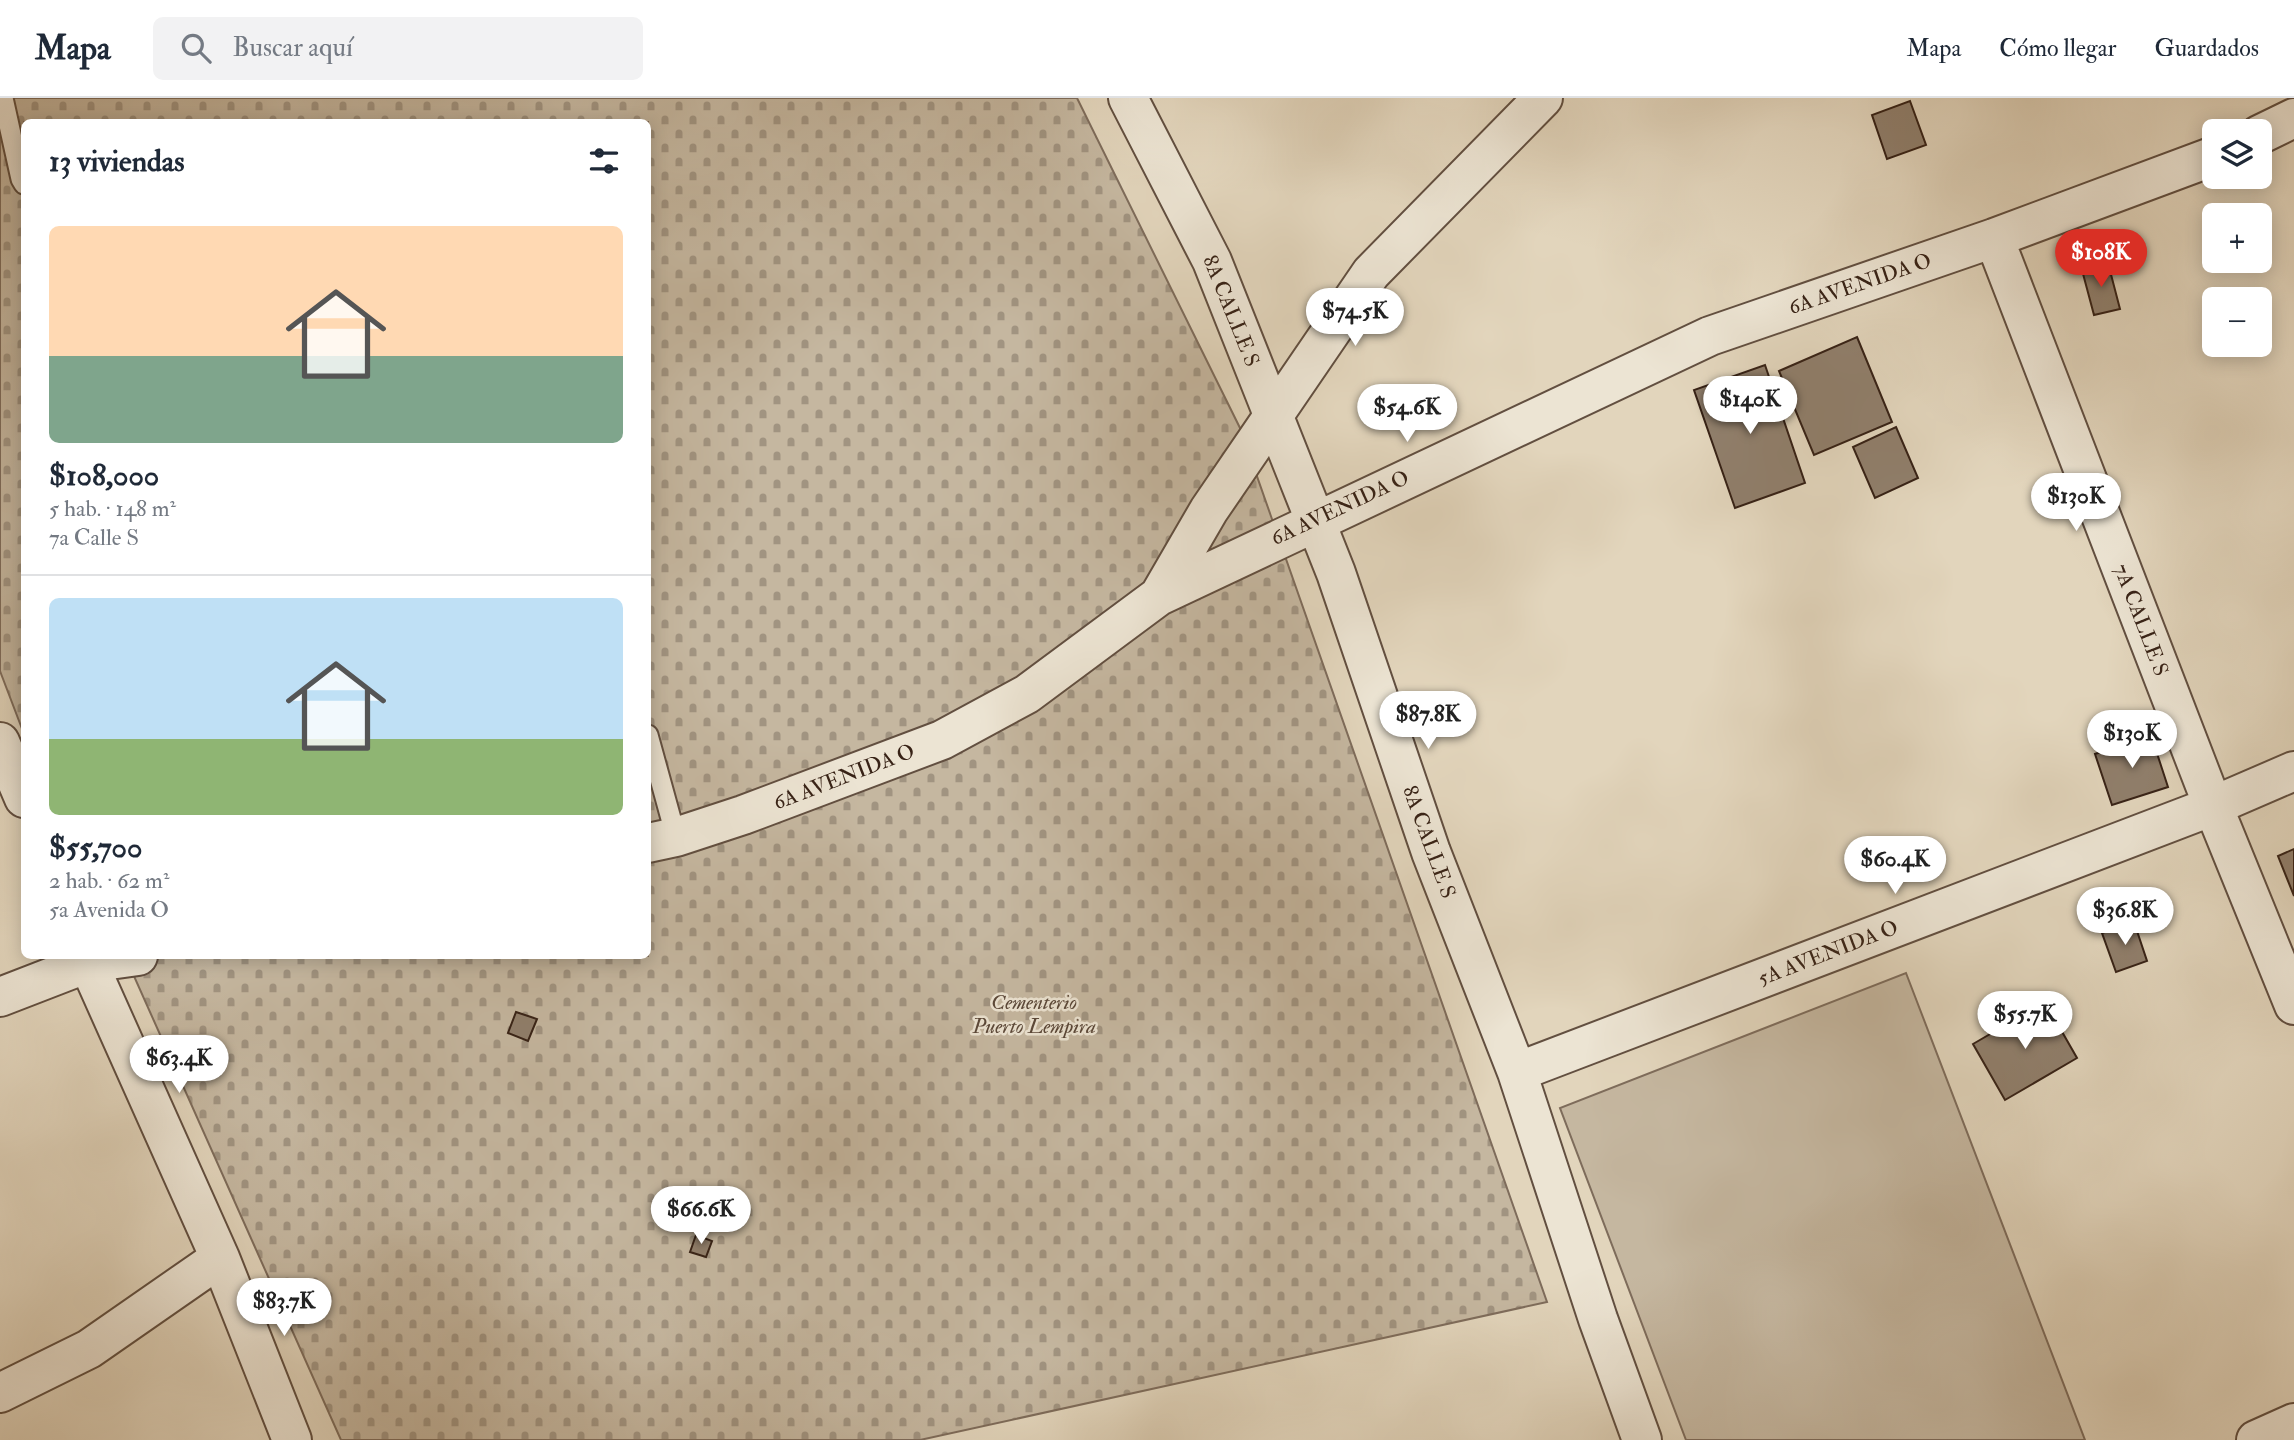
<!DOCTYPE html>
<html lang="es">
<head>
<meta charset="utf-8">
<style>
  :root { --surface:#fff; --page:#f2f2f3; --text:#1f2937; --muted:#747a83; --line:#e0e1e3; --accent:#d93025 }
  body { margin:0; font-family:"IM FELL Double Pica",serif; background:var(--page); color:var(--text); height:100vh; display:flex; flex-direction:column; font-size:26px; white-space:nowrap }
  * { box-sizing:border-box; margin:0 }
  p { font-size:23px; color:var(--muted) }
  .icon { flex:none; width:38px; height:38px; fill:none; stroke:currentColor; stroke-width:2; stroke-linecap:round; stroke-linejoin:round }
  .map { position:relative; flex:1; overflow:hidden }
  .drawer { position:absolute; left:21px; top:21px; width:630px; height:840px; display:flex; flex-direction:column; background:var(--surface); border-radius:10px; box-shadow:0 4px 18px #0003 }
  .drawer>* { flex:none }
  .buttons { position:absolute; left:2202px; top:21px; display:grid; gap:14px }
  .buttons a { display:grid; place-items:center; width:70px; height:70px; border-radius:10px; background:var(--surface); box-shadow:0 4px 18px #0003; font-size:35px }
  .price { position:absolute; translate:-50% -60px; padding:0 16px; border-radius:24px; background:#fff; color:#222; font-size:23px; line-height:46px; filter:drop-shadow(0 2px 4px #0008) }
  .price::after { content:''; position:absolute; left:50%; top:42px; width:21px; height:16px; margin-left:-10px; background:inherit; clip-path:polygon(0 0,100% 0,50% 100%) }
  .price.active { background:var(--accent); color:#fff }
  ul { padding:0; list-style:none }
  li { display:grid; align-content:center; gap:14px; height:371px; padding:0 28px }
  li+li { border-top:2px solid var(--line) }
  li span { display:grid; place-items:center; height:217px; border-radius:10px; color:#555 }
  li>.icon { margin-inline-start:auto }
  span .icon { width:126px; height:126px; fill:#fffc; stroke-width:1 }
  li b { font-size:30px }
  h2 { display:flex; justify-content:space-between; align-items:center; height:84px; padding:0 28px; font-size:30px }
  header { display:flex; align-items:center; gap:42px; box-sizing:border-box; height:98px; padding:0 35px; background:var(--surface); border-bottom:2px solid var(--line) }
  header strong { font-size:33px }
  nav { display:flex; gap:38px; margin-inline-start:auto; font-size:24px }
  .search { width:490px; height:63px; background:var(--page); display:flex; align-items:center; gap:18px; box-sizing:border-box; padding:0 24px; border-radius:10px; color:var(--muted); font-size:26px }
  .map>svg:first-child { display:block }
  .cemetery { fill:url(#cemetery-stones); stroke:#7e6c5b; stroke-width:2 }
  .pitch { fill:#c5b7a0; stroke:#7e6c5b; stroke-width:2 }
  .building { fill:#907f6c; stroke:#372216; stroke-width:2 }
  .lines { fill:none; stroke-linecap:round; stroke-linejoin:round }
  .lane-casing { stroke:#624f40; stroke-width:23 }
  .street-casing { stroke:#624f40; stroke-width:42 }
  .lane { stroke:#ece4d3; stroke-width:19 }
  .street { stroke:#ece4d3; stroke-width:38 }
  .labels { text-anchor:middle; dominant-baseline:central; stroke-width:5; stroke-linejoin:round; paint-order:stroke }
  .street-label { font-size:21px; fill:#372216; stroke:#ece4d3 }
  .park-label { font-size:21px; font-style:italic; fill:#5a4738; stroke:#ece4d3 }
</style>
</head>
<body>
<header>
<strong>Mapa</strong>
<div class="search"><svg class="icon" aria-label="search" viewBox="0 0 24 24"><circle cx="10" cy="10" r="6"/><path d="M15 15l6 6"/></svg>Buscar aquí</div>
<nav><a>Mapa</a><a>Cómo llegar</a><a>Guardados</a></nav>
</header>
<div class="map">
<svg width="2294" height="1342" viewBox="0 0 2294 1342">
  <defs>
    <pattern id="cemetery-stones" width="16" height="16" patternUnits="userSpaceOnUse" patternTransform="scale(1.75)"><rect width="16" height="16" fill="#c5b7a0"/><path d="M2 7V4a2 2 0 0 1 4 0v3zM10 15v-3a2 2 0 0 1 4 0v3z" fill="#a19481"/></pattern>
  </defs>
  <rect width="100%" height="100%" fill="#e2d5bc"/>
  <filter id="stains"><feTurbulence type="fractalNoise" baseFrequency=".00286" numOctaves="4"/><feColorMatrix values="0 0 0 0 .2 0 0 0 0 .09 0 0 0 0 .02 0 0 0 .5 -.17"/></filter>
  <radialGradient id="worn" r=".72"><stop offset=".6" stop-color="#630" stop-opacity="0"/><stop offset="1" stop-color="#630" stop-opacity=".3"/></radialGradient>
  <!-- cemetery -->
  <path class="cemetery" d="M0,0H1077L1240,330L1547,1204L920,1342H341L125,858H648V24H24V636L0,573Z"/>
  <!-- pitch -->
  <path class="pitch" d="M1906,875L2085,1342H1686L1560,1010Z"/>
  <!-- building -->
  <path class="building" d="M1910,3L1926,47L1887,61L1872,17Z
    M2108,165L2120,211L2094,217L2082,172Z
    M1857,239L1892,324L1814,357L1779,273Z
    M1765,267L1805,385L1735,410L1694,292Z
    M1896,329L1918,380L1875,400L1853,349Z
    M2151,637L2168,689L2112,707L2095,656Z
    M2294,751V798L2278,758Z
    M2134,824L2147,863L2116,874L2102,835Z
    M2045,904L2077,960L2005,1002L1973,946Z
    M516,914L537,921L528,943L508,935Z
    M696,1137L712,1143L706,1159L690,1154Z"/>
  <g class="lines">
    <!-- lane casing -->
    <g class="lane-casing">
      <path id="lane" d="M3,0L21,81L24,86
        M648,637L676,739"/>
    </g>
    <!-- street casing -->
    <g class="street-casing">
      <path id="street" d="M1128,0L1212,163L1336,475L1431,754L1517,974L1598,1221L1642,1342
        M2259,37L2294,20
        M1994,140L2213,708L2294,907
        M1159,498L1209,412L1371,175L1543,0
        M0,644L24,700
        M648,745L676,739L743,717L942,642L1027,596L1159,498L1710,238L1994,140L2214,58
        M85,858L220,1160L292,1342
        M0,899L88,865L138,858
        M1517,974L2213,708L2294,673
        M0,1295L89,1251L220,1160
        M2256,1342L2294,1325"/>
    </g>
    <!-- lane -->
    <use href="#lane" class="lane"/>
    <!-- street -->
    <use href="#street" class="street"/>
  </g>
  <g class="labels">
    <!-- street labels -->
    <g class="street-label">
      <text transform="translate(1860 186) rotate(-19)">6A AVENIDA O</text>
      <text transform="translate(1231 213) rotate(68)">8A CALLE S</text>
      <text transform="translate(1340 410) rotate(-25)">6A AVENIDA O</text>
      <text transform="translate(2141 522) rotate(69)">7A CALLE S</text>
      <text transform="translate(844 679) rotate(-21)">6A AVENIDA O</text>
      <text transform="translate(1429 744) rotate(70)">8A CALLE S</text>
      <text transform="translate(1828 855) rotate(-21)">5A AVENIDA O</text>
    </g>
    <!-- park labels -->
    <g class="park-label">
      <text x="1034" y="904">Cementerio<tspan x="1034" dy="24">Puerto Lempira</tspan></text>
    </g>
  </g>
  <rect width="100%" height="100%" filter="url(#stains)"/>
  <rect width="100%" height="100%" fill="url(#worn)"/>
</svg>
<div class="buttons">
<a><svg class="icon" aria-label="layers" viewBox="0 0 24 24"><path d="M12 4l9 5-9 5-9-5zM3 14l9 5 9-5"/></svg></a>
<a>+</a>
<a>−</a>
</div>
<b class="price active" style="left:2101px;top:191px">$108K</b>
<b class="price" style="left:1355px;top:250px">$74.5K</b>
<b class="price" style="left:1750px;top:338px">$140K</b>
<b class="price" style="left:1407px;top:346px">$54.6K</b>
<b class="price" style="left:2076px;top:435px">$130K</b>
<b class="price" style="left:1428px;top:653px">$87.8K</b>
<b class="price" style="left:2132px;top:672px">$130K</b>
<b class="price" style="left:1895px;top:798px">$60.4K</b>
<b class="price" style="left:2125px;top:849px">$36.8K</b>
<b class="price" style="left:2025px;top:953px">$55.7K</b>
<b class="price" style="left:179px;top:997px">$63.4K</b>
<b class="price" style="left:701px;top:1148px">$66.6K</b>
<b class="price" style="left:284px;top:1240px">$83.7K</b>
<section class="drawer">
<h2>13 viviendas<svg class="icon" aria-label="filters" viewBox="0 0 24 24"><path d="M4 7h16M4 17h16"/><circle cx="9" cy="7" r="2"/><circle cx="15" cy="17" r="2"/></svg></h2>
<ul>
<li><span style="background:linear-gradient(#ffd9b3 60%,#7fa58c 0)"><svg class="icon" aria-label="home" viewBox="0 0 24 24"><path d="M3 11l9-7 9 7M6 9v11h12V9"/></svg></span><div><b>$108,000</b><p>5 hab. · 148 m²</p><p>7a Calle S</p></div></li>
<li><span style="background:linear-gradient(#bfe0f5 65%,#8fb573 0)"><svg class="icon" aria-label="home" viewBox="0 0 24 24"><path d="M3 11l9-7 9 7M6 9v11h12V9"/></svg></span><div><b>$55,700</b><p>2 hab. · 62 m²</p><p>5a Avenida O</p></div></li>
</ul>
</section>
</div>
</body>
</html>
